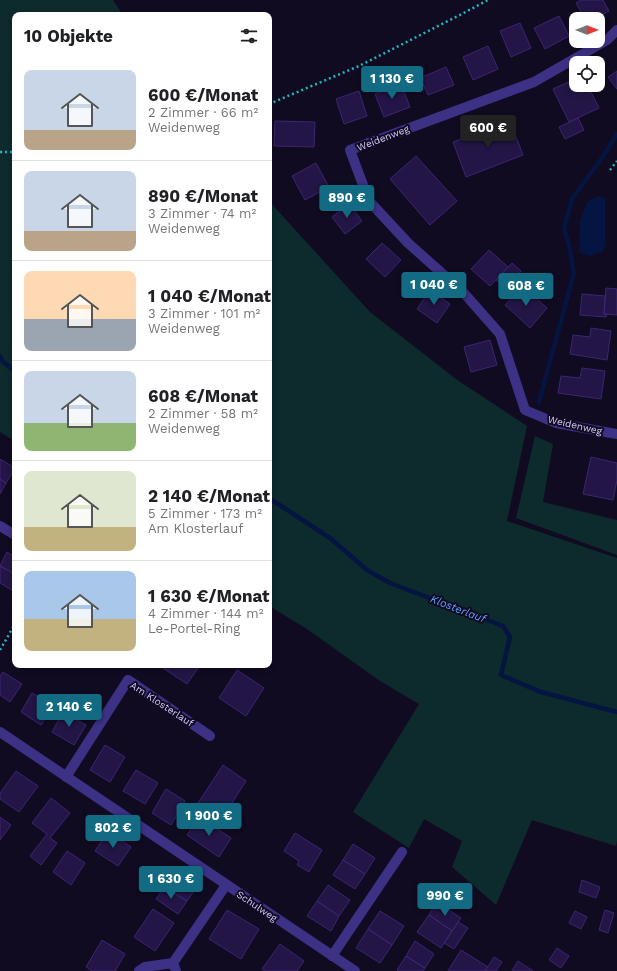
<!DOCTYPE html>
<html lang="de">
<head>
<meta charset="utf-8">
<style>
  :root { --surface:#fff; --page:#f2f2f2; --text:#202124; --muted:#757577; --line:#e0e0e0; --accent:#126b83 }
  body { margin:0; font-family:"Work Sans",sans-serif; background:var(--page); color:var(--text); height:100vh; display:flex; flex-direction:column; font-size:15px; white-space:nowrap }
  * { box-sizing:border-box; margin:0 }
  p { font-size:13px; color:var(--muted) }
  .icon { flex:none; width:22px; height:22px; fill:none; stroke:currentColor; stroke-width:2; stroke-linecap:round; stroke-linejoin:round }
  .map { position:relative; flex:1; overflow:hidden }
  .sheet { position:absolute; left:12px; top:12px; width:260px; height:656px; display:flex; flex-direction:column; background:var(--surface); border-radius:8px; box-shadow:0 2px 6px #0003 }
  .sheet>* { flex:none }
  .needle { width:26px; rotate:90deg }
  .controls { position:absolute; left:569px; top:12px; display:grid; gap:8px }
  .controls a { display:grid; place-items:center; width:36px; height:36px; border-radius:8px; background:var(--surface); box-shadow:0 2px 6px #0003; font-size:20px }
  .price { position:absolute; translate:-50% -34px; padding:0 9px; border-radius:4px; background:var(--accent); color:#fff; font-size:13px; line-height:26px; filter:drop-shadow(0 1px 2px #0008) }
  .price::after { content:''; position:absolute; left:50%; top:24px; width:12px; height:9px; margin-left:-6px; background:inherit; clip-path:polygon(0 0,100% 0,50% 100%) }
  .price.active { background:#222; color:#fff }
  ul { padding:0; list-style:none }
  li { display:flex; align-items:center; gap:12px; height:100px; padding:0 12px }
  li+li { border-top:1px solid var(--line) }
  li span { display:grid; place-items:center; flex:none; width:112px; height:80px; border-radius:8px; color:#555 }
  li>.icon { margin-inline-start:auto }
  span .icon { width:48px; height:48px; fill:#fffc; stroke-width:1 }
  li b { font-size:17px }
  h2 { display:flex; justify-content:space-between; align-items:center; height:48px; padding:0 12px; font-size:17px }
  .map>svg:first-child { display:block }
  .green { fill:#0d2a2c }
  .water { fill:#041541 }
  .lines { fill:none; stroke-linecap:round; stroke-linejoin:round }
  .stream { stroke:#041541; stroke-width:4.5 }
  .building { fill:#231545; stroke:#3c2573 }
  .path { stroke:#22b7bd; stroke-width:2.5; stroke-dasharray:2 3; stroke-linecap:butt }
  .minor { stroke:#3d3186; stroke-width:10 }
  .labels { text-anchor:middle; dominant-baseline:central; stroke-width:4; stroke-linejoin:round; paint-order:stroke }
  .street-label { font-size:10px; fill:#d7ccff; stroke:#110b22 }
  .water-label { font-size:11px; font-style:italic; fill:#5aa2ff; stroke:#110b22 }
</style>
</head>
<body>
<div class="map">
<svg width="617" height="971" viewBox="0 0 617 971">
  <rect width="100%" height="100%" fill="#110b22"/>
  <!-- green -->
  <path class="green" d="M0,0H113L123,15H15V441L0,432Z
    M269,201L370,312L456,379L527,426L507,521L617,558V841L616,846L532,820L496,905L452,867L462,841L424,819L409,848L353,812L419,704L380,681L307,629L269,606Z
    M535,436L553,444L543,502L617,520V555L516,518Z"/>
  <!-- water -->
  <path class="water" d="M599,196L605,198V247L602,252L590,256L579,252L580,221L587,202Z"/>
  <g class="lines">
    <!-- stream -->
    <path class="stream" d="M0,356L3,362L15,371
      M539,402L574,273L569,246L564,227L573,197L602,158L617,134
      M269,498L330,538L367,570L390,583L503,626L510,637L501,675L541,692L617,712"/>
  </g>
  <!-- building -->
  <path class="building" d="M581,0H603L609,11L594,19H585L576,3Z
    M559,16L569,36L545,49L534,28Z
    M520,23L531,48L511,57L500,31Z
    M488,46L498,69L473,80L463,57Z
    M446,67L454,85L428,95L420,78Z
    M617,71V89L608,77Z
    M575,79L576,85H578L581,92L589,88L599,108L569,122L553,89Z
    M401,84L410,107L384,117L375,94Z
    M359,91L367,116L344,124L336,99Z
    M578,118L584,130L565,139L559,127Z
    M275,121L315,122L314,147L274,146Z
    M510,121L523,155L466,177L453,142Z
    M416,156L457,201L430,225L390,179Z
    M316,163L329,187L305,200L292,176Z
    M349,204L362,221L345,234L332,217Z
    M382,243L401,260L385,277L366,259Z
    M489,250L508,267L490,286L471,269Z
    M512,263L521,271L505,288L496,280Z
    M523,286L547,308L530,328L505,305Z
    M606,288L617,289V315L604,314Z
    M430,290L450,304L437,323L417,309Z
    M582,294L605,296L604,314H607L606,317L580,315Z
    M591,328L611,331L607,360L570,354L573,335L590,337Z
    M490,340L497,365L471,372L464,347Z
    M582,368L605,371L601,399L558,393L561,376L580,378Z
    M591,457L617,463V480L613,500L583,494Z
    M0,459L15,468L6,483L0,479Z
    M0,479L6,483L0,494Z
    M7,552L15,557V574L0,566Z
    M0,566L15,574V592L0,583Z
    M164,665H200L187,684L163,668Z
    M237,670L264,688L246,716L219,698Z
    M3,672L22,684L10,702L0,695V676Z
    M32,693L53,706L41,725L21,712Z
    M63,712L86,725L74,745L52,732Z
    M105,745L125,757L110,782L90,770Z
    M223,765L246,781L220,822L196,806Z
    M136,770L158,783L145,804L123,791Z
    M16,771L38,786L19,812L0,799V793Z
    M166,789L185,801L171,825L152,813Z
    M51,798L70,813L50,838L57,843L41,865L30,856L47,834L32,823Z
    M0,817L11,825L0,840Z
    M199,817L231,838L219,857L187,835Z
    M108,832L131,847L118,866L95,851Z
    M295,833L322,850L309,872L297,865L299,861L284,851Z
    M353,844L375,858L365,874L343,860Z
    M67,851L85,863L71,885L53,872Z
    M343,860L365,874L355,889L333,875Z
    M175,870L198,885L187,901L164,887Z
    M582,880L600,887L596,898L579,892Z
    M328,885L350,900L339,916L317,901Z
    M164,887L187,901L178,914L156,899Z
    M317,901L339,916L331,931L307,916Z
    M437,902L461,918L452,931L429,915Z
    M153,909L174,923L155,951L134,937Z
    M227,910L259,929L241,959L209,939Z
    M605,910L614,913L608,933L599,930Z
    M380,911L404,926L392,945L368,929Z
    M575,911L587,917L581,929L569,923Z
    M429,915L452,931L441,948L417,932Z
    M458,922L468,928L454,949L444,943Z
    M368,929L392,945L380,963L356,948Z
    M102,940L125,954L115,971H92L86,967Z
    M415,941L434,954L425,968L406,956Z
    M280,944L304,961L297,971H265L262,969Z
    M557,948L569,956L561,968L549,960Z
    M461,950L488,967L485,971H448Z
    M406,956L425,968L423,971H399L397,970Z
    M494,957L502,962L496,971H485Z
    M518,961L533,971H512Z"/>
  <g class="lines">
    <!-- path -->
    <path class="path" d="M269,104L359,66L458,16L488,0
      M0,152H15
      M610,170L617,161
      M0,650L15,624"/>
    <!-- minor -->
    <path class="minor" d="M617,30L607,40L534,82L350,150L369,201L408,243L463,292L500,334L525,410L556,423L617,434
      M0,526L15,535
      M0,732L355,971
      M66,777L128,680L210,736
      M332,956L402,852
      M173,963L226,885
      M139,971L145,967L173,963L176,971"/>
  </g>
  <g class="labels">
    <!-- street labels -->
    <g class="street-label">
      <text transform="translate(383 138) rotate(-21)">Weidenweg</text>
      <text transform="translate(575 425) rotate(13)">Weidenweg</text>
      <text transform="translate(162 704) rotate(33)">Am Klosterlauf</text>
      <text transform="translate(257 906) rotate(34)">Schulweg</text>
    </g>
    <!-- water labels -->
    <g class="water-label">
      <text transform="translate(458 609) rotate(21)">Klosterlauf</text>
    </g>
  </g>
</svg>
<div class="controls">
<a><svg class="needle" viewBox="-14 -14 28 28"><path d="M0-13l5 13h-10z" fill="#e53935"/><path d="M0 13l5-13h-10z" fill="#757577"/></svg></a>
<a><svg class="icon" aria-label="locate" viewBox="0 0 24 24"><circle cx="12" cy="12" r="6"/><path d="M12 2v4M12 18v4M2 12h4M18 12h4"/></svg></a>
</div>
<b class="price" style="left:392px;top:100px">1 130 €</b>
<b class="price active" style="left:488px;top:149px">600 €</b>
<b class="price" style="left:347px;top:219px">890 €</b>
<b class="price" style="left:434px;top:306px">1 040 €</b>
<b class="price" style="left:526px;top:307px">608 €</b>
<b class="price" style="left:69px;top:728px">2 140 €</b>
<b class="price" style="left:209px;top:837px">1 900 €</b>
<b class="price" style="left:113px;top:849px">802 €</b>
<b class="price" style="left:171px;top:900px">1 630 €</b>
<b class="price" style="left:445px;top:917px">990 €</b>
<section class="sheet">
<h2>10 Objekte<svg class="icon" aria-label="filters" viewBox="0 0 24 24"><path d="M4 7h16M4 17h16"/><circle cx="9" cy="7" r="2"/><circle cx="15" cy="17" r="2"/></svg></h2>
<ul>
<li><span style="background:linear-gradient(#c9d6e8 75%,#b9a48a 0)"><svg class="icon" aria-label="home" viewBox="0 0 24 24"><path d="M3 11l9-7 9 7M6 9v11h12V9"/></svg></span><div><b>600 €/Monat</b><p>2 Zimmer · 66 m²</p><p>Weidenweg</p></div></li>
<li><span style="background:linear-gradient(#c9d6e8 75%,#b9a48a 0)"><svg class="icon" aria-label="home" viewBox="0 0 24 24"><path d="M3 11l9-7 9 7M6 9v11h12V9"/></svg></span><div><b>890 €/Monat</b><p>3 Zimmer · 74 m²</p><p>Weidenweg</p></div></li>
<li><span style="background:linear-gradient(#ffd9b3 60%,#9aa5b1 0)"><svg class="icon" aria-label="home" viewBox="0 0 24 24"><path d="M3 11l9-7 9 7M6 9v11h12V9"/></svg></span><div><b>1 040 €/Monat</b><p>3 Zimmer · 101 m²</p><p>Weidenweg</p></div></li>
<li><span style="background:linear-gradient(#c9d6e8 65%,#8fb573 0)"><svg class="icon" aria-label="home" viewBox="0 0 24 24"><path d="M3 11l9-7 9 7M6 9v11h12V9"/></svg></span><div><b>608 €/Monat</b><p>2 Zimmer · 58 m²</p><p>Weidenweg</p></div></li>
<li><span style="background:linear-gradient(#dfe7d0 70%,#c2b280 0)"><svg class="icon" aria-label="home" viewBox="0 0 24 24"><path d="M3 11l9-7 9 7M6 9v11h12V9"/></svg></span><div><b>2 140 €/Monat</b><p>5 Zimmer · 173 m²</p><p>Am Klosterlauf</p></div></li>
<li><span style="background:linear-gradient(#a9c7e8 60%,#c2b280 0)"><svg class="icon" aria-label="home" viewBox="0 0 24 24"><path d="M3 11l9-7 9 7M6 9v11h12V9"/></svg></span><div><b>1 630 €/Monat</b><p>4 Zimmer · 144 m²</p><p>Le-Portel-Ring</p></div></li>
</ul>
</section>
</div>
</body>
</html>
